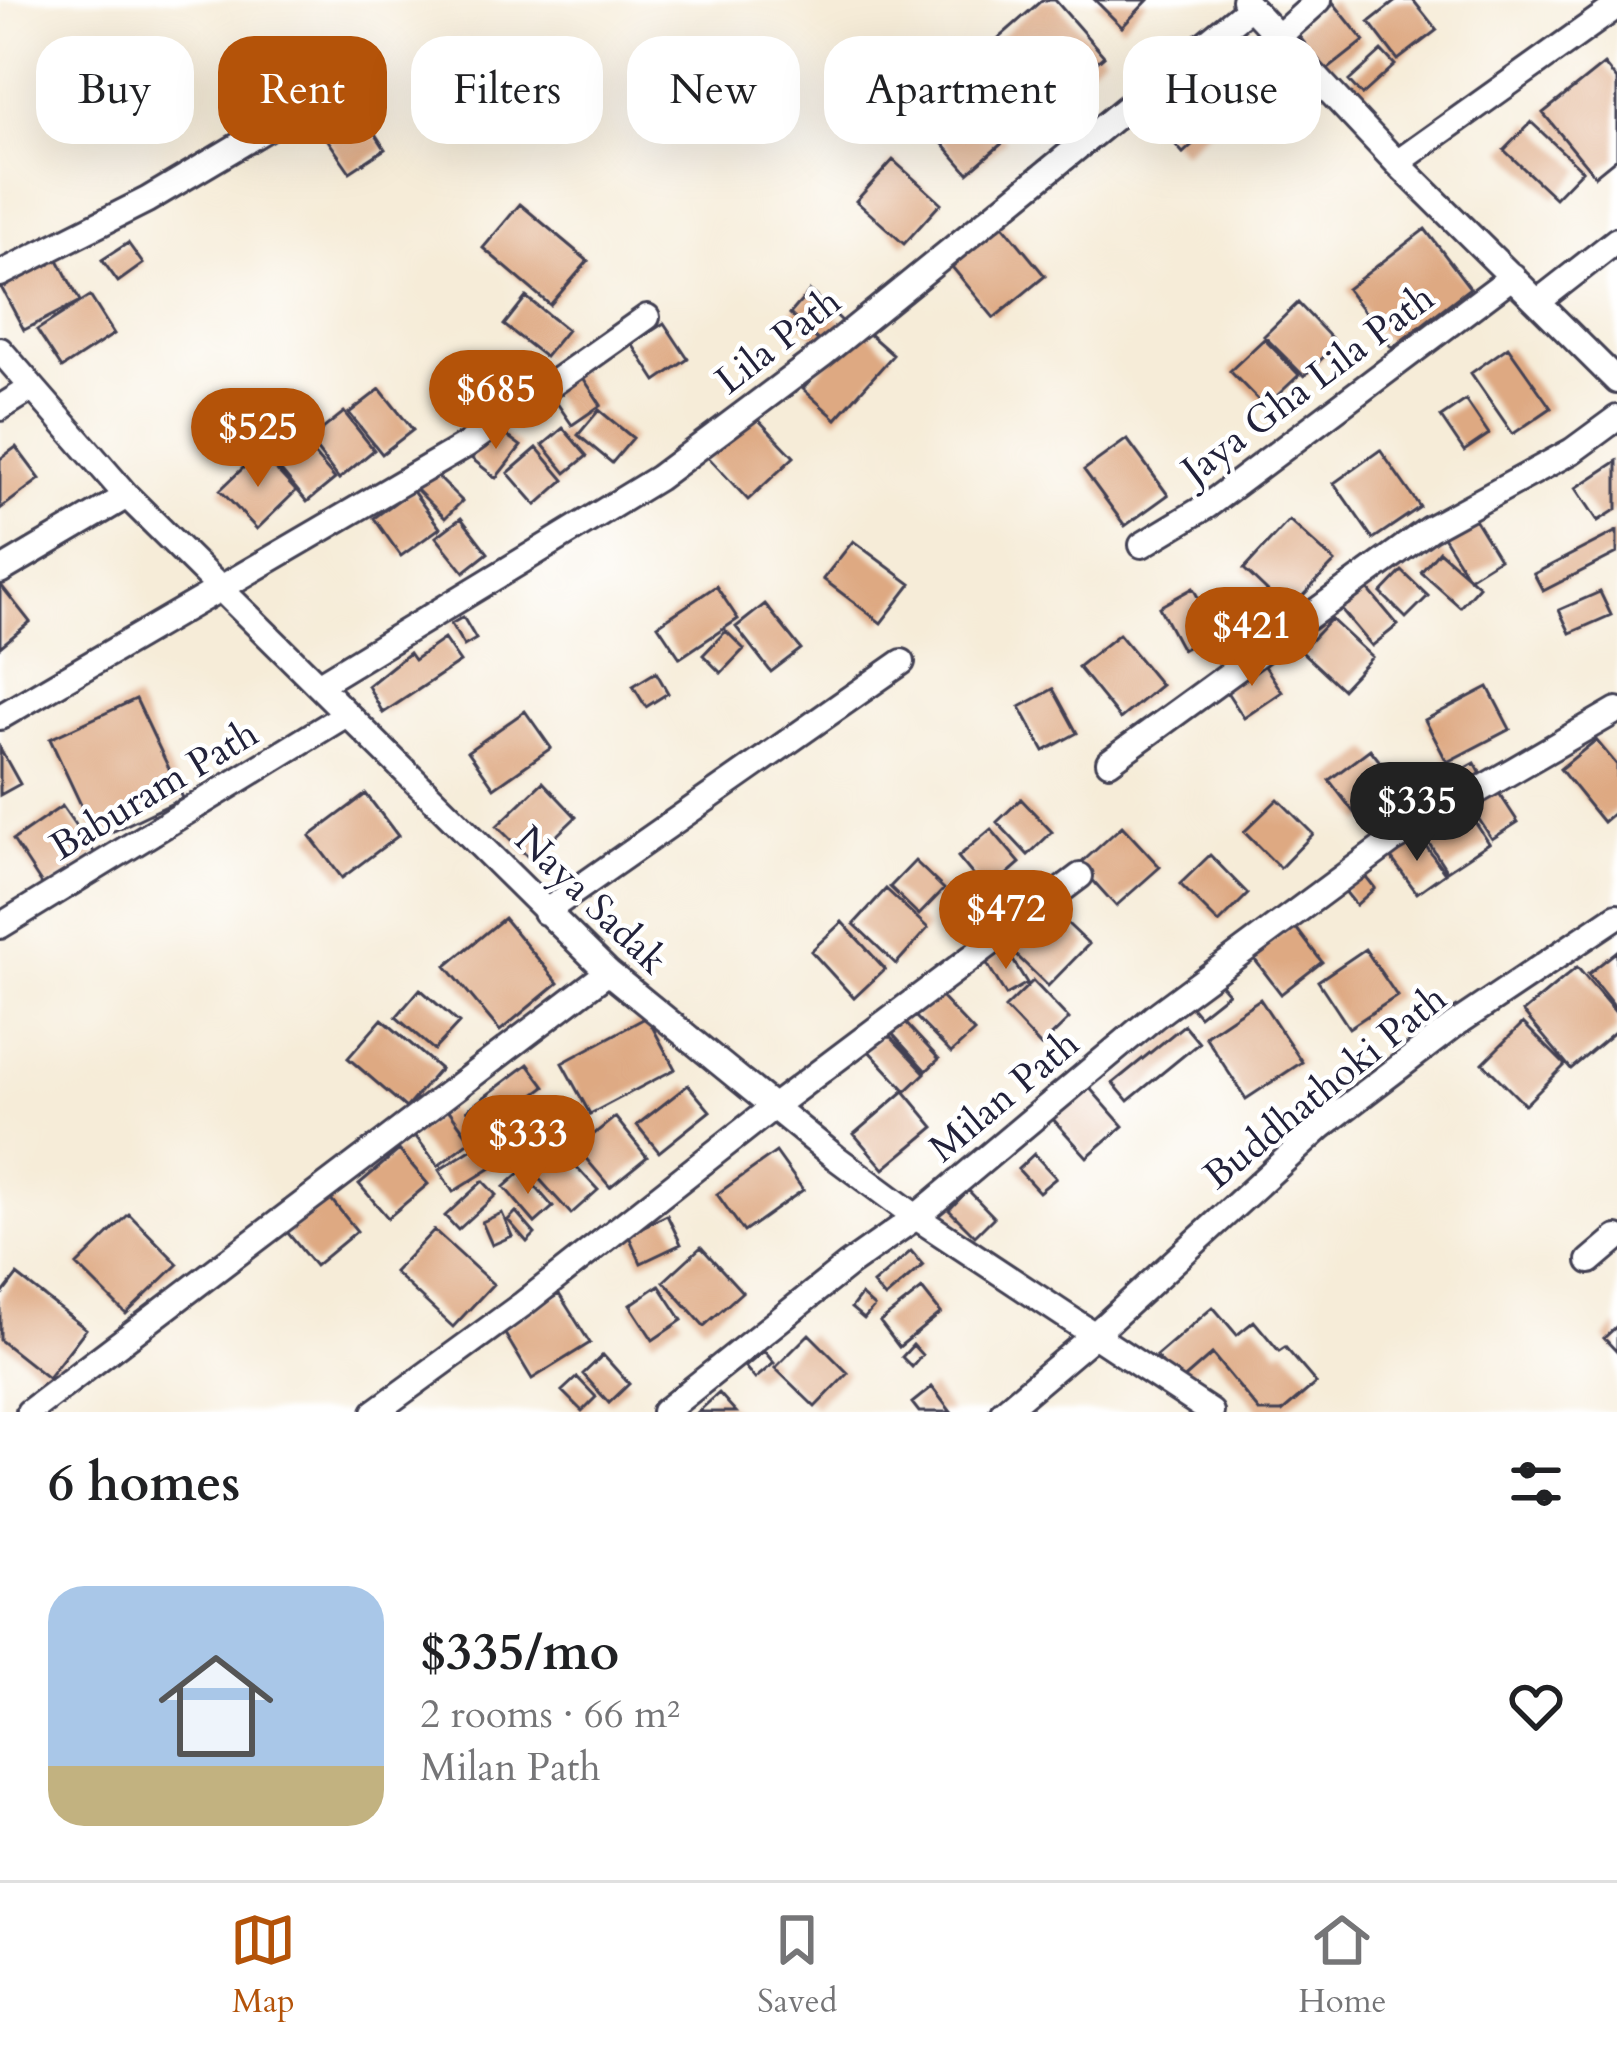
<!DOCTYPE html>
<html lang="en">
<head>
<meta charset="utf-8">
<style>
  :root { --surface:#fff; --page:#f2f2f2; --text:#202124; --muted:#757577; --line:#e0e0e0; --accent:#b45309 }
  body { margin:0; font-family:Cardo,serif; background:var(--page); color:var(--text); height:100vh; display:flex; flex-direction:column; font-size:45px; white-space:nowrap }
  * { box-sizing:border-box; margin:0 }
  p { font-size:39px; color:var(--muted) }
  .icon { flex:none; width:66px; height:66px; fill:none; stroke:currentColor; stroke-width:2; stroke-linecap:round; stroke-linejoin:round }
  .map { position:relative; height:1412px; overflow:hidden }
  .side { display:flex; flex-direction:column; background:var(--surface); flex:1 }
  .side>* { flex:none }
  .top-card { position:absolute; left:36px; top:36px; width:1545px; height:108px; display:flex; gap:24px }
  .price { position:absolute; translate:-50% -102px; padding:0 27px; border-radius:42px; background:var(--accent); color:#fff; font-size:39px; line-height:78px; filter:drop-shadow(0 3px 6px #0008) }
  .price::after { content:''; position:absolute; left:50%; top:72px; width:36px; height:27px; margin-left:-18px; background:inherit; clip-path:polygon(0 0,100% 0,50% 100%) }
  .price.active { background:#222; color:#fff }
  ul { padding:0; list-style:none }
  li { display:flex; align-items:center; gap:36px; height:300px; padding:0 48px }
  li span { display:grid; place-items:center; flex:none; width:336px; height:240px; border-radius:36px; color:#555 }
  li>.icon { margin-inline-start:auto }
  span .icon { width:144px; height:144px; fill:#fffc; stroke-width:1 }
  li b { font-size:51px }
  h2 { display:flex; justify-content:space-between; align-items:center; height:144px; padding:0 48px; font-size:51px }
  .tag { padding:0 42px; border-radius:36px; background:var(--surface); box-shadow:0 12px 48px #0002; font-size:42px; line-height:108px }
  .tag.active { background:var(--accent); color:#fff }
  .tabs { display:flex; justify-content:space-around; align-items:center; height:168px; border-top:3px solid var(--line); background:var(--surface); font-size:33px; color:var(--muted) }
  .tabs a { display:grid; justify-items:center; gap:6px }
  .tabs .active { color:var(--accent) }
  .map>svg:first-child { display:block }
  .building { fill:#dea982 }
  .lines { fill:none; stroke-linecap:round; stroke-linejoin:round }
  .street-casing { stroke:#424053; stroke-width:30 }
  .street { stroke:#fff; stroke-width:24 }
  .labels { text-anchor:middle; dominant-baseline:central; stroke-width:9; stroke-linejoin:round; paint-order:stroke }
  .street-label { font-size:39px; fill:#22223b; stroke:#fff }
</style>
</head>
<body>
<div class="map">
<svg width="1617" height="1412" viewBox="0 0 1617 1412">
  <rect width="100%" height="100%" fill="#fff"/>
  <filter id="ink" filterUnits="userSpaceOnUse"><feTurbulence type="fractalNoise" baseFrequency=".00833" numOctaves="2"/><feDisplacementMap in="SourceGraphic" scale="24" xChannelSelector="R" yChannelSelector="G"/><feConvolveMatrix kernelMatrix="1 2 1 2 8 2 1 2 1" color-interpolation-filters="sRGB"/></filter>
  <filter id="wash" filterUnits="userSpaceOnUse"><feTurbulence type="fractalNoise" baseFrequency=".004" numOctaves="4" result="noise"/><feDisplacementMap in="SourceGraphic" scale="48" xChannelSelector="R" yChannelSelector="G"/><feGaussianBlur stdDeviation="2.7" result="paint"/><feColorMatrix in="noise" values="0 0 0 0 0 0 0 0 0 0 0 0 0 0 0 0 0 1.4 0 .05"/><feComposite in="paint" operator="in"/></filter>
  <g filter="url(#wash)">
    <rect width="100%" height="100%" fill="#f6ecd8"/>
    <g id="blocks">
      <!-- building -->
      <path class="building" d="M1042,0H1055L1104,56L1032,119L977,57Z
        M1095,0H1148L1122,27Z
        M1397,0H1413L1437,30L1398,60L1369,22Z
        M1332,1L1364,41L1326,71L1295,31Z
        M1241,30L1265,58L1206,108L1182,79Z
        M1382,51L1395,65L1362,95L1349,81Z
        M1604,64L1617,80V158L1595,176L1543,113Z
        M1179,82L1216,123L1183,153L1146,111Z
        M967,95L1006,140L968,173L929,128Z
        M361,112L385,149L350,172L325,136Z
        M1531,122L1582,170L1555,198L1504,150Z
        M893,160L941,203L904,244L856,201Z
        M520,204L588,261L550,305L483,248Z
        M999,220L1045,276L994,318L948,262Z
        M1425,229L1470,288L1392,348L1347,289Z
        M128,243L143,264L118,282L102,260Z
        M55,254L80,301L24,330L0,285Z
        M810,291L843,322L822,344L790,314Z
        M90,296L114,334L62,368L37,330Z
        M526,297L567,330L545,357L504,325Z
        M1298,303L1337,344L1304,376L1264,336Z
        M664,323L688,359L656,381L632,344Z
        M860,326L893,355L836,419L803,389Z
        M1264,339L1299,375L1265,407L1230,371Z
        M1508,347L1551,408L1513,434L1471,373Z
        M578,370L601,405L572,425L548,390Z
        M380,389L413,430L382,454L349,413Z
        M1466,400L1489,434L1464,451L1441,417Z
        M599,410L633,438L612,463L578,435Z
        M344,412L374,450L339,479L309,440Z
        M754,415L794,457L748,500L708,457Z
        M495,427L521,446L496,478L471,458Z
        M563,428L587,456L566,473L543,445Z
        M1127,439L1168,495L1125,526L1084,470Z
        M304,443L335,479L307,502L277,466Z
        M16,447L40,479L0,509V459Z
        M537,448L564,480L536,505L508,473Z
        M1380,450L1420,507L1373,539L1334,483Z
        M260,452L296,491L257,529L220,490Z
        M1617,461V509L1598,521L1576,488Z
        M433,472L462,501L445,518L416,489Z
        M412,490L440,528L401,556L374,518Z
        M1472,515L1499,559L1469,578L1442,535Z
        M461,518L488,553L464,572L436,537Z
        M1289,520L1335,562L1288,611L1244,569Z
        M1617,531V553L1543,591L1534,574Z
        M853,541L911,584L881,623L823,579Z
        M1439,551L1479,586L1460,607L1421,572Z
        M1402,571L1428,596L1406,618L1381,593Z
        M0,584L30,622L0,647Z
        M716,586L738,619L680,658L658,625Z
        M1193,588L1216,631L1182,650L1159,607Z
        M1367,588L1398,625L1372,646L1341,609Z
        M1600,592L1611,615L1570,633L1559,610Z
        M765,604L801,649L771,672L736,627Z
        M463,617L476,639L464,646L451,624Z
        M1331,619L1372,657L1342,689L1301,651Z
        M726,631L744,649L721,673L703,655Z
        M1119,634L1161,685L1120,719L1078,667Z
        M444,639L460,662L383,713L368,686L409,653L414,660Z
        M1261,660L1282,692L1244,718L1223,686Z
        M656,672L668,693L646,707L633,686Z
        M1488,687L1510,729L1447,762L1425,720Z
        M1053,689L1077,733L1044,751L1020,707Z
        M136,699L183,798L97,839L50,739Z
        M525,711L551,748L494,788L468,751Z
        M1596,740L1617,765V810L1603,822L1560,769Z
        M0,748L20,784L0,795Z
        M1370,749L1403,791L1362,823L1329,780Z
        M1475,763L1482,776L1415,813L1408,800Z
        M543,782L576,817L531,860L497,826Z
        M1493,784L1518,822L1492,839L1467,801Z
        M366,794L398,836L342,878L310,836Z
        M1021,799L1052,832L1028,855L997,822Z
        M1278,799L1313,834L1280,868L1244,832Z
        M1462,803L1489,843L1447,871L1421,831Z
        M62,806L96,855L45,889L13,840Z
        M1122,826L1160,867L1116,906L1079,865Z
        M991,829L1020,863L987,892L958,857Z
        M1418,835L1445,873L1417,893L1389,855Z
        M1210,855L1248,894L1219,923L1180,884Z
        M915,861L944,889L919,915L890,887Z
        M1364,874L1375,888L1356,905L1344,890Z
        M886,889L928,928L896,964L854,924Z
        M1049,906L1089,944L1048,986L1009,948Z
        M504,918L558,983L500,1031L446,966Z
        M842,922L885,969L854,998L811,951Z
        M1293,924L1322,962L1281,994L1252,956Z
        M1006,949L1027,983L1006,995L986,962Z
        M1365,949L1397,996L1349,1028L1318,981Z
        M1617,951V1010L1588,974Z
        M1577,967L1617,1014V1030L1571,1069L1523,1012Z
        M1217,980L1228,993L1199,1016L1188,1003Z
        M1033,981L1069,1019L1041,1046L1005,1008Z
        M420,989L459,1023L434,1050L396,1017Z
        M939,995L974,1032L951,1053L915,1016Z
        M1260,999L1302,1062L1246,1099L1205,1036Z
        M647,1017L675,1069L590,1114L562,1063Z
        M900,1017L939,1059L926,1071L888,1029Z
        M382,1019L440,1069L406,1108L348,1058Z
        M1523,1023L1565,1065L1525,1105L1483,1063Z
        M1184,1025L1199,1043L1128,1101L1113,1083Z
        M886,1032L925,1073L906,1091L867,1049Z
        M528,1064L545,1087L484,1132L467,1110Z
        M688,1085L710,1111L659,1152L637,1125Z
        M1088,1086L1123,1126L1087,1157L1052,1118Z
        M904,1091L934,1127L884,1169L854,1134Z
        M448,1109L471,1141L438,1166L414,1134Z
        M615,1117L647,1157L610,1187L577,1148Z
        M504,1129L518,1151L453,1192L439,1170Z
        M560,1149L598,1190L571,1214L534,1173Z
        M399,1150L428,1184L388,1218L359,1184Z
        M776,1152L803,1190L744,1232L717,1194Z
        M1034,1154L1056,1178L1039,1192L1018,1169Z
        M522,1171L553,1207L535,1223L504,1187Z
        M483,1181L496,1195L458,1230L445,1216Z
        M968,1190L994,1217L975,1236L949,1210Z
        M330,1198L357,1231L315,1266L287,1232Z
        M516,1212L535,1234L527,1242L508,1220Z
        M502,1213L512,1236L492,1245L482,1222Z
        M129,1214L178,1264L126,1314L77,1265Z
        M667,1215L681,1244L641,1263L628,1234Z
        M434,1230L493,1284L453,1327L394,1272Z
        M701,1247L742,1292L704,1326L664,1281Z
        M911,1251L923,1265L885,1298L873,1284Z
        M17,1275L86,1329L48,1378L0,1340V1297Z
        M659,1285L682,1320L653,1340L630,1305Z
        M922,1289L941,1313L899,1347L880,1322Z
        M559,1294L590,1343L532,1379L502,1329Z
        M861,1295L874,1307L864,1319L851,1308Z
        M1213,1307L1237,1335L1254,1321L1279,1351L1285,1347L1316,1383L1282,1412H1260L1212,1354L1179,1383L1156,1356Z
        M1617,1326V1352L1604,1338Z
        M809,1334L848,1373L815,1407L775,1368Z
        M913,1345L922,1355L912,1367L902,1357Z
        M764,1351L774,1363L755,1379L745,1367Z
        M603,1355L629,1384L609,1403L583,1374Z
        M577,1377L596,1397L582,1411L562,1391Z
        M932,1387L951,1412H919L912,1403Z
        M719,1393L736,1412H698Z"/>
    </g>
  </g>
  <g filter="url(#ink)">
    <use href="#blocks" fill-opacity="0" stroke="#424053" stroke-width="3"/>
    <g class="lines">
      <!-- street casing -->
      <g class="street-casing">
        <path id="street" d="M1244,0L1397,163L1617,381
          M1278,37L1319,0
          M1397,163L1617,6
          M0,274L147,200L337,87
          M1539,301L1617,240
          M0,350L127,496L608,972L835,1157L916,1217L1211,1412
          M0,408L32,388
          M1142,545L1207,506L1513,276
          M0,571L127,496
          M318,685L658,478L822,355L1249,8
          M0,717L466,445L647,317
          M1109,762L1429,529L1572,451L1617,418
          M545,912L902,662
          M0,926L345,715
          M1590,1261L1617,1238
          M29,1412L608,972
          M375,1412L523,1304L773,1107L1080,876
          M664,1412L848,1265L916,1217L1154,1017L1393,840L1617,710
          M1003,1412L1094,1335L1322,1126L1453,1026L1617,916"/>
      </g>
      <!-- street -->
      <use href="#street" class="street"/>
    </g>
  </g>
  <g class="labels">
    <!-- street labels -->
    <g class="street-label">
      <text transform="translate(778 341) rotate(-38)">Lila Path</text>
      <text transform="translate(1308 384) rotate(-37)">Jaya Gha Lila Path</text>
      <text transform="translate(154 790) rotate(-31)">Baburam Path</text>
      <text transform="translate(591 900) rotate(44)">Naya Sadak</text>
      <text transform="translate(1325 1087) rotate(-39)">Buddhathoki Path</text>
      <text transform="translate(1004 1096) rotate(-40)">Milan Path</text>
    </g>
  </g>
</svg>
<b class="price" style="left:496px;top:452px">$685</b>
<b class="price" style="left:258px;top:490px">$525</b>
<b class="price" style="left:1252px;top:689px">$421</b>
<b class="price active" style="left:1417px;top:864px">$335</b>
<b class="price" style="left:1006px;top:972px">$472</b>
<b class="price" style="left:528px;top:1197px">$333</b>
<div class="top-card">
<a class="tag">Buy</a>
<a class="tag active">Rent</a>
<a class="tag">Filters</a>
<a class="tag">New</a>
<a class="tag">Apartment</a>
<a class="tag">House</a>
</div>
</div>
<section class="side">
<h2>6 homes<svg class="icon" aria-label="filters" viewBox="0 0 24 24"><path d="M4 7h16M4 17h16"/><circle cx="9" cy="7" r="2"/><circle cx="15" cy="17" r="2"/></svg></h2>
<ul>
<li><span style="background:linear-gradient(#a9c7e8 75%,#c2b280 0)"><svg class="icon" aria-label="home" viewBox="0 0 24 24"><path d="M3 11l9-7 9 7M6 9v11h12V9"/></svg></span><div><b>$335/mo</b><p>2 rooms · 66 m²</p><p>Milan Path</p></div><svg class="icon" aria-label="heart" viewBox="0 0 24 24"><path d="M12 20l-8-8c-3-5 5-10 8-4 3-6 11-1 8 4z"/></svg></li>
</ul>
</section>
<nav class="tabs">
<a class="active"><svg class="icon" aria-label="map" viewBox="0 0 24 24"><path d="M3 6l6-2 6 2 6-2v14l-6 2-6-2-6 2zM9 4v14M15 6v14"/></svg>Map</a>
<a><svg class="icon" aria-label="saved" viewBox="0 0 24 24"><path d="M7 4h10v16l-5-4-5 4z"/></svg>Saved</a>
<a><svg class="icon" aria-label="home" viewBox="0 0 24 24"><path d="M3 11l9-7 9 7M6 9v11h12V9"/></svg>Home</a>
</nav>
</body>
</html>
